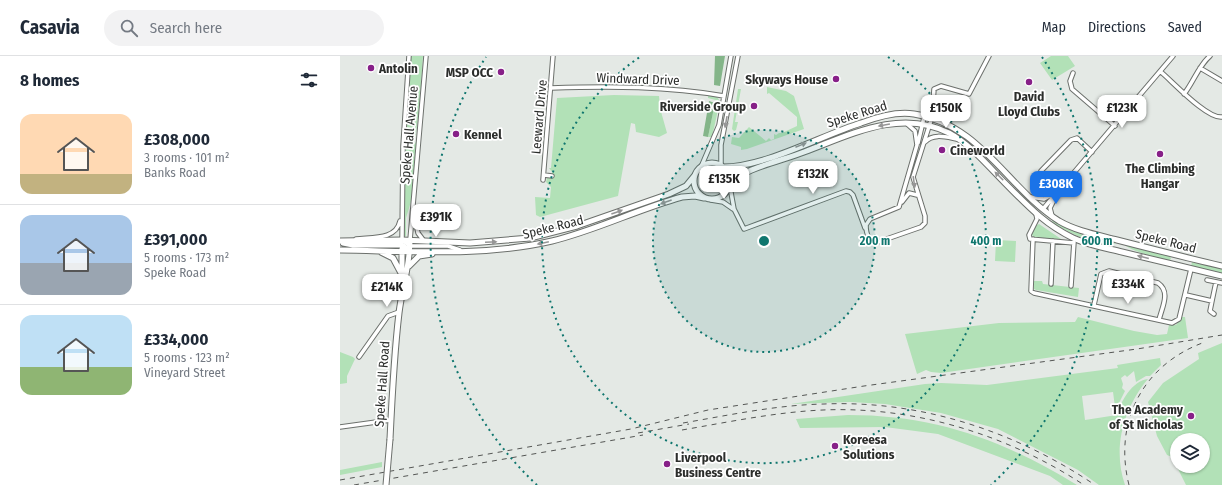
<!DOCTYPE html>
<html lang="en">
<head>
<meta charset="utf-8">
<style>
  :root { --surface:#fff; --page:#f2f2f3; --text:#1f2937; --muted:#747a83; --line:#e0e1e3; --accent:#1a73e8 }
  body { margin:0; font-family:"Fira Sans Condensed",sans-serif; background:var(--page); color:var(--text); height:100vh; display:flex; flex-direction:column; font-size:15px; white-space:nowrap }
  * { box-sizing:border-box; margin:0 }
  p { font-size:13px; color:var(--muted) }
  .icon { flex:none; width:22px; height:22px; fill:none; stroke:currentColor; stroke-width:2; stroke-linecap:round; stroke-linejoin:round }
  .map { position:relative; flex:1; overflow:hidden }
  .details { display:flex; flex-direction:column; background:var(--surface); width:340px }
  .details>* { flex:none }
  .tools { position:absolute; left:830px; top:377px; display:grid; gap:8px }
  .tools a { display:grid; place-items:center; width:40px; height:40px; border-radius:50%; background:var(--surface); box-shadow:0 1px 3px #0004; font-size:20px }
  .price { position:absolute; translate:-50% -34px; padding:0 9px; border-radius:8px; background:#fff; color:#222; font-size:13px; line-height:26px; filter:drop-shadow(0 1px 2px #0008) }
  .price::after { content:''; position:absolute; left:50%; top:24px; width:12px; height:9px; margin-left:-6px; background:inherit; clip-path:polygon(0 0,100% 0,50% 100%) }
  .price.active { background:var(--accent); color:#fff }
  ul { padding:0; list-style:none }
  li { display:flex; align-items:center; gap:12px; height:100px; padding:0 20px }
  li+li { border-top:1px solid var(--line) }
  li span { display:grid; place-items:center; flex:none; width:112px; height:80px; border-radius:12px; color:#555 }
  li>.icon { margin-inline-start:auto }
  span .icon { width:48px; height:48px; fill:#fffc; stroke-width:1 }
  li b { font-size:17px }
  h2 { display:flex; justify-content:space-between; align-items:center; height:48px; padding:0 20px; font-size:17px }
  header { display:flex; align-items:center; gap:24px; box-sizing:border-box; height:56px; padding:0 20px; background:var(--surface); border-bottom:1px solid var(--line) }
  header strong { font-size:19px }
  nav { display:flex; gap:22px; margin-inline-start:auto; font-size:14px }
  .search { width:280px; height:36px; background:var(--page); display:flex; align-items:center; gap:10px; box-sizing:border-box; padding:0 14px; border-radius:22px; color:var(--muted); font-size:15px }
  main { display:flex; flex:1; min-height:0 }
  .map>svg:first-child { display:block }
  .green { fill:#b2e1b7; fill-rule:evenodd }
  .water { fill:#84b589 }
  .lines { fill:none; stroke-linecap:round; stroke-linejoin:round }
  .minor-casing { stroke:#6c706c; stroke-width:5.5 }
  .highway-casing { stroke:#6c706c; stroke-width:7 }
  .minor { stroke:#fff; stroke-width:3.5 }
  .highway { stroke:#fff; stroke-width:5 }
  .rail { stroke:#545654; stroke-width:1; stroke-dasharray:5 5; stroke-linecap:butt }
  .highway-bridge-casing { stroke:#6c706c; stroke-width:7; stroke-linecap:butt }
  .highway-bridge { stroke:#fff; stroke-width:5 }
  .oneway { fill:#969696 }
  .ring { fill:none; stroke:#0f766e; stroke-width:2; stroke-dasharray:2 4 }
  .poi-dot { fill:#872088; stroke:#fff; stroke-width:1.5 }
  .labels { text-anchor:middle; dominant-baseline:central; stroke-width:3.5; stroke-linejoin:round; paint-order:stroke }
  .poi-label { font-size:13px; font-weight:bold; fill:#2c2e2c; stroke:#fff; text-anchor:start }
  .street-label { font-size:13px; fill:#2c2e2c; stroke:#fff }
  .centre { fill:#0f766e; stroke:#fff; stroke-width:2 }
  .ring-label { font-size:12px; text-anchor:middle; font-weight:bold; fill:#0f766e; stroke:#fff; stroke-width:3.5; stroke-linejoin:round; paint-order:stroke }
</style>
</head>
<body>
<header>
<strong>Casavia</strong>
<div class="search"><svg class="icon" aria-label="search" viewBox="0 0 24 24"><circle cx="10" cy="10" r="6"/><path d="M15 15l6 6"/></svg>Search here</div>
<nav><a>Map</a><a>Directions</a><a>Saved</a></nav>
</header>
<main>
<section class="details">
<h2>8 homes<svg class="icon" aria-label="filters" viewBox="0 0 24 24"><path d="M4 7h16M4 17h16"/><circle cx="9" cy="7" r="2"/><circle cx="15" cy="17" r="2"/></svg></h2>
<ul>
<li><span style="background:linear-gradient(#ffd9b3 75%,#c2b280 0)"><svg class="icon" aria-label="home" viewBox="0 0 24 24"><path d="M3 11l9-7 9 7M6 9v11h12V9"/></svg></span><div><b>£308,000</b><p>3 rooms · 101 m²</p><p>Banks Road</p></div></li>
<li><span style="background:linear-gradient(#a9c7e8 60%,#9aa5b1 0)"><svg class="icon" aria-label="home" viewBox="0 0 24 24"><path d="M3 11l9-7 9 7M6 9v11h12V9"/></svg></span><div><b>£391,000</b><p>5 rooms · 173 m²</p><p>Speke Road</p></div></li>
<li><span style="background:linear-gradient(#bfe0f5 65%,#8fb573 0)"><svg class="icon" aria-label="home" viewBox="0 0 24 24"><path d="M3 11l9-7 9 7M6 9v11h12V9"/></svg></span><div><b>£334,000</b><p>5 rooms · 123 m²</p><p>Vineyard Street</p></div></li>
</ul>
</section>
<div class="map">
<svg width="882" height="429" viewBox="0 0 882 429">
  <rect width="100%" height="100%" fill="#e4e9e5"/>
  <!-- green -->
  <path class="green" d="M71,0H83L79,59C75,69 79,88 66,88Z
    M711,0H728L735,10L712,24L700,7Z
    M427,31L446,35L454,40L464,73L407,93L401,94V91L391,88L392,81L399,82L409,71L426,85L429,82L431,84L434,83V78L436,79L439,77H442L457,70V61L429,37L427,38Z
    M398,33H401L395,66H398L396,74L394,75L392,73Z
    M274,39L319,40L320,52L327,77L319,81L296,76L295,68L291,67L278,140L200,161L196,159L195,141L210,142L211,131L206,126L207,122H212V116L209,112H211L217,42Z
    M368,39L377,41L380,45L372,81H368L375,47H378L379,45L368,42Z
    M76,86L73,139L66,162V180L64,181L66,92L72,91Z
    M713,164L741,178L776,187C763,195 724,174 712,166Z
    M699,168L724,185L694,181L691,178L695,170Z
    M658,184L676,185L675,206L655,205L656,185Z
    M785,189L830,200L831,203L828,205C818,202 791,195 785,189Z
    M852,206L882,213V218L851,210Z
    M694,225H702L703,228L739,232L738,241L696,234L694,233Z
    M738,261L794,275L817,279L827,278L829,269H836L842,261H845L848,282L601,317L591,316L586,314L577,318L565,278L659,267L735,266Z
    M882,287V429H846L832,401L827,399L817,380L808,346L823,327L859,303L858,297ZM837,384H863V410H837Z
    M0,296L13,301L15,303L7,320V327L0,328Z
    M820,302L821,309L810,320H806L796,326L794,315L787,321L785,319L781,322L783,328L782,332L785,335L777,351H775L773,336L742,340L745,364L777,359C781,345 792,325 808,323C784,351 772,392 785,429H759L738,414L658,373L601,357L545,348L510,346L451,348L585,328L601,327L647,329L778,312L777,309Z
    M508,359C596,359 663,384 737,429H723L710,420L598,378L545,371L460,372L456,363Z
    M42,406V411L0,419V414Z"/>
  <!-- water -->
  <path class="water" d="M375,0H385L380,30L374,29Z
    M369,45L375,47L368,81L363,80Z"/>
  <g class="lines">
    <!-- minor casing -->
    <g class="minor-casing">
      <path id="minor" d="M69,0L63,90L62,184L70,190H108L120,194
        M860,12L882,25
        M821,16C833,26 867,63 882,61
        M733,17L730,25L732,33L775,70
        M211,32C270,30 327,30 384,40
        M844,38C853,27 859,9 870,0
        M566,67L575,75L577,89L559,151L530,163L526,169C526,178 529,186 538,186L581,171L585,167V160L573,121L592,61L594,33L601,30L629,38L649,0
        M585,86C593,77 606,81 617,83
        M578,87L586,53L593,41
        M381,109V89L398,0
        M361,111L379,69L391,0
        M204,119L212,120
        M702,122L700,119L701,115L731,84L737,82L752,96
        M203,124L213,0
        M390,131L394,153L404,173L506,135L510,136L513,139L525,172
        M691,141L704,143L715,137
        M371,144L383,146L393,153
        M562,146L569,137L577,139
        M703,153L833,0
        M73,154L78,177L84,185
        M696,158L697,163L689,179L690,183L734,187
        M712,160L710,152L715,142
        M16,183C32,181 56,184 60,165
        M693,183L691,235L694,237L832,267L839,263L851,213
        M70,184L86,0
        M867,224L882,227
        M711,228L713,185
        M731,230L734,186
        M846,239L872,245L870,255L874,258
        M872,245L876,226
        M754,249L761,218L769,215L818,227C831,236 822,251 819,264
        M19,301L48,260L59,256
        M0,371L51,364"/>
    </g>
    <!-- highway casing -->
    <g class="highway-casing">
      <path id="highway" d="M354 125a18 18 0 1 1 36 0a18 18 0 1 1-36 0Z
        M383,111C425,111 480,80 521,67C537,61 556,55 574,58C641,68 667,132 719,165C736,175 758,179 777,184C812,193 847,202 882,210
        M391,128C400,113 445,104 464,96C510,79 560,52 609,77C631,89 648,110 665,127C687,149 704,168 733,182C748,189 766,192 782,196C815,204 849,212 882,220
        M0,185L62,184L130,187L190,182L237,170L329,138L346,130L355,119
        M3,187L13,189H62L70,195
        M62,193V227
        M0,194C70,195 143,201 212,185C257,174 298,153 342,141L355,140L364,142
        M41,196L53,202L61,217
        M69,210L79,200L92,198
        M50,383C52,341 54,299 59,257C62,232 70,209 70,184"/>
    </g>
    <!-- minor -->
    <use href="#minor" class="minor"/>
    <!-- highway -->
    <use href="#highway" class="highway"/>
    <!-- rail -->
    <path class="rail" d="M343,367C390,359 436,349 484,348C580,344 675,375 755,429
      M342,374C389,366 436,356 483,354C575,350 668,379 744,429
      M298,377L349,368
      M0,424L291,373L368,354L524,330L797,293L882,279
      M14,429L303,379
      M789,429C773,366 803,308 865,286"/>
    <!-- highway-bridge casing -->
    <g class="highway-bridge-casing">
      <path id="highway-bridge" d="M46,429L50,383"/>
    </g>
    <!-- highway-bridge -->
    <use href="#highway-bridge" class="highway-bridge"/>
  </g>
  <!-- one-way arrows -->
  <defs><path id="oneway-solid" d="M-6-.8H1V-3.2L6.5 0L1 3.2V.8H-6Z"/></defs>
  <g class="oneway">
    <use href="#oneway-solid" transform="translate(386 66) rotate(100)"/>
    <use href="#oneway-solid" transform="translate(544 69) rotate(170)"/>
    <use href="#oneway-solid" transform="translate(461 89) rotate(-22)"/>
    <use href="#oneway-solid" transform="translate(659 120) rotate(-135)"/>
    <use href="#oneway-solid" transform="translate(574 126) rotate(82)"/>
    <use href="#oneway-solid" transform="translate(326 146) rotate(160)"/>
    <use href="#oneway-solid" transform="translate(277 156) rotate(-20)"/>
    <use href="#oneway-solid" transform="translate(151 186) rotate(-3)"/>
    <use href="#oneway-solid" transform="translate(203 187) rotate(168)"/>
    <use href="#oneway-solid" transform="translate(803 201) rotate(-166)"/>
  </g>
  <!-- distance rings -->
  <circle cx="424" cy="185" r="111" fill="#0f766e" fill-opacity=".12"/>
  <g class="ring">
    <circle cx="424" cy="185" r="111"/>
    <path d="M548 1A222 222 0 1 1 300 1"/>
    <path d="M197 429A333 333 0 0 1 146 1M702 1A333 333 0 0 1 651 429"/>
  </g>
  <!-- markers -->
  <g class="poi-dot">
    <circle cx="31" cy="12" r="4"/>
    <circle cx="161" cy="16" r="4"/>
    <circle cx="496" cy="23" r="4"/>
    <circle cx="689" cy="26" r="4"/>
    <circle cx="414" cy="50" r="4"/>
    <circle cx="116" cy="78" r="4"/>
    <circle cx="602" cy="94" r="4"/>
    <circle cx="820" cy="98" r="4"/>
    <circle cx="851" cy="360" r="4"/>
    <circle cx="495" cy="390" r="4"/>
    <circle cx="327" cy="408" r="4"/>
  </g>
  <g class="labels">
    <!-- poi labels -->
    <g class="poi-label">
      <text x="39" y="12">Antolin</text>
      <text x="153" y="16" text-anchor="end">MSP OCC</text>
      <text x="488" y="23" text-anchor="end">Skyways House</text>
      <text x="689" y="40" text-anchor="middle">David<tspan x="689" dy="15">Lloyd Clubs</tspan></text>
      <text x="406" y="50" text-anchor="end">Riverside Group</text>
      <text x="124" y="78">Kennel</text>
      <text x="610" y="94">Cineworld</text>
      <text x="820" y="112" text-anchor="middle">The Climbing<tspan x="820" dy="15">Hangar</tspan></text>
      <text x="843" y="353" text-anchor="end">The Academy<tspan x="843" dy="15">of St Nicholas</tspan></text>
      <text x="503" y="383">Koreesa<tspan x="503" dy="15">Solutions</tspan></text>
      <text x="335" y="401">Liverpool<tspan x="335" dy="15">Business Centre</tspan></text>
    </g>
    <!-- street labels -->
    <g class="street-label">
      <text transform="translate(298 23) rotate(2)">Windward Drive</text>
      <text transform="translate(517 58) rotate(-17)">Speke Road</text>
      <text transform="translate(199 61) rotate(-85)">Leeward Drive</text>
      <text transform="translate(69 79) rotate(-85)">Speke Hall Avenue</text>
      <text transform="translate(213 171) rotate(-14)">Speke Road</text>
      <text transform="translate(826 185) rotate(14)">Speke Road</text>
      <text transform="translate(42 328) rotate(-86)">Speke Hall Road</text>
    </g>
  </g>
  <circle cx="424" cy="185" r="6" class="centre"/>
  <g class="ring-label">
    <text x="535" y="189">200 m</text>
    <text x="646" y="189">400 m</text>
    <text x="757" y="189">600 m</text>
  </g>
</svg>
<div class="tools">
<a><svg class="icon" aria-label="layers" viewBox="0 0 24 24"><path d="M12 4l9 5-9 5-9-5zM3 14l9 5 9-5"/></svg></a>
</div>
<b class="price" style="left:606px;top:73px">£150K</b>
<b class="price" style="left:782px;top:73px">£123K</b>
<b class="price" style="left:473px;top:139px">£132K</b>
<b class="price" style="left:384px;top:144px">£135K</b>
<b class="price active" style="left:716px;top:149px">£308K</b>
<b class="price" style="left:96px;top:182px">£391K</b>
<b class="price" style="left:788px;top:249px">£334K</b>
<b class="price" style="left:47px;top:252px">£214K</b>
</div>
</main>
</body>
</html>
